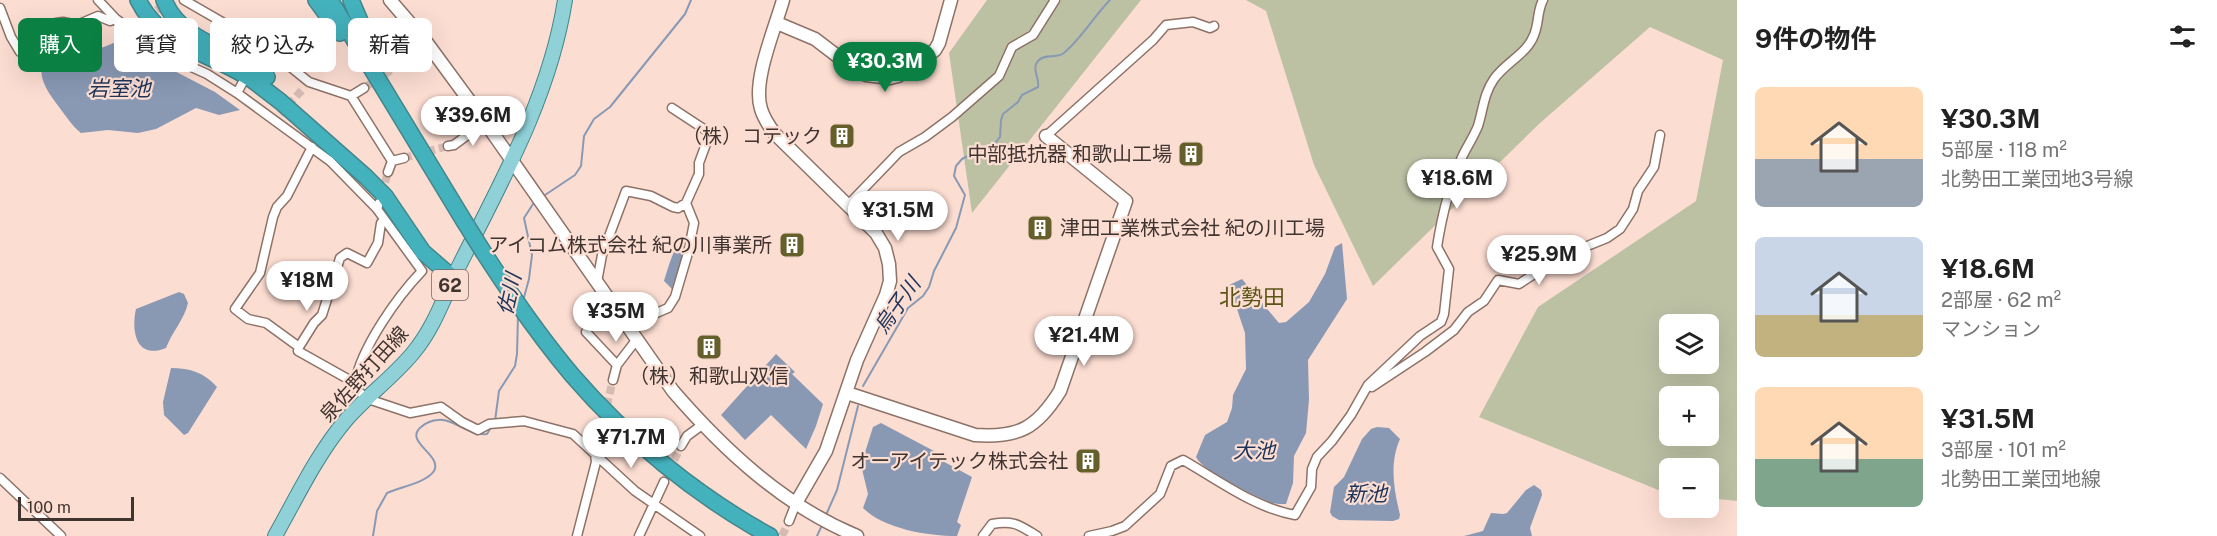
<!DOCTYPE html>
<html lang="ja">
<head>
<meta charset="utf-8">
<style>
  :root { --surface:#fff; --page:#f2f2f2; --text:#222; --muted:#767676; --accent:#0b8043 }
  body { margin:0; font-family:"Public Sans","Noto Sans JP",sans-serif; background:var(--page); color:var(--text); height:100vh; display:flex; flex-direction:column; font-size:22px; white-space:nowrap }
  * { box-sizing:border-box; margin:0 }
  p { font-size:20px; color:var(--muted) }
  .icon { flex:none; width:33px; height:33px; fill:none; stroke:currentColor; stroke-width:2; stroke-linecap:round; stroke-linejoin:round }
  .map { position:relative; flex:1; overflow:hidden }
  .drawer { display:flex; flex-direction:column; background:var(--surface); width:480px }
  .drawer>* { flex:none }
  .banner { position:absolute; left:18px; top:18px; width:570px; height:54px; display:flex; gap:12px }
  .controls { position:absolute; left:1659px; top:314px; display:grid; gap:12px }
  .controls a { display:grid; place-items:center; width:60px; height:60px; border-radius:9px; background:var(--surface); box-shadow:0 6px 24px #0002; font-size:30px }
  .scale { position:absolute; left:18px; bottom:15px; width:116px; box-sizing:border-box; padding-left:6px; border:3px solid #403430; border-top:0; font-size:16px; line-height:21px; white-space:nowrap; color:#403430; -webkit-text-stroke:4px #fcddd2; paint-order:stroke }
  .price { position:absolute; translate:-50% -51px; padding:0 14px; border-radius:21px; background:#fff; color:#222; font-size:20px; line-height:39px; filter:drop-shadow(0 2px 3px #0008) }
  .price::after { content:''; position:absolute; left:50%; top:36px; width:18px; height:14px; margin-left:-9px; background:inherit; clip-path:polygon(0 0,100% 0,50% 100%) }
  .price.on { background:var(--accent); color:#fff }
  ul { padding:0; list-style:none }
  li { display:flex; align-items:center; gap:18px; height:150px; padding:0 18px }
  li span { display:grid; place-items:center; flex:none; width:168px; height:120px; border-radius:9px; color:#555 }
  li>.icon { margin-inline-start:auto }
  span .icon { width:72px; height:72px; fill:#fffc; stroke-width:1 }
  li b { font-size:26px }
  h2 { display:flex; justify-content:space-between; align-items:center; height:72px; padding:0 18px; font-size:26px }
  .tag { padding:0 21px; border-radius:9px; background:var(--surface); box-shadow:0 6px 24px #0002; font-size:21px; line-height:54px }
  .tag.on { background:var(--accent); color:#fff }
  main { display:flex; flex:1; min-height:0 }
  .map>svg:first-child { display:block }
  .green { fill:#bdc1a4; fill-rule:evenodd }
  .water { fill:#8999b4 }
  .lines { fill:none; stroke-linecap:round; stroke-linejoin:round }
  .stream { stroke:#8999b4; stroke-width:2 }
  .street-tunnel { stroke:#d6bbb2; stroke-width:8; stroke-dasharray:8 4; stroke-linecap:butt }
  .street-casing { stroke:#8d7268; stroke-width:11 }
  .secondary-casing { stroke:#8d7268; stroke-width:15 }
  .primary-casing { stroke:#43868c; stroke-width:16 }
  .highway-casing { stroke:#43868c; stroke-width:18 }
  .street { stroke:#fff; stroke-width:8 }
  .secondary { stroke:#fff; stroke-width:12 }
  .primary { stroke:#8fd1d7; stroke-width:14 }
  .highway { stroke:#44b2bd; stroke-width:15 }
  .highway-bridge-casing { stroke:#43868c; stroke-width:18; stroke-linecap:butt }
  .highway-bridge { stroke:#44b2bd; stroke-width:15 }
  .labels { text-anchor:middle; dominant-baseline:central; stroke-width:4.5; stroke-linejoin:round; paint-order:stroke }
  .shield { fill:#fcddd2; stroke:#786761; stroke-width:1.5 }
  .shield-label { font-size:18px; font-weight:bold; fill:#403430 }
  .poi-label { font-size:20px; fill:#403430; stroke:#fcddd2; text-anchor:end }
  .street-label { font-size:20px; fill:#403430; stroke:#fcddd2 }
  .water-label { font-size:21px; font-style:italic; fill:#1d345a; stroke:#fcddd2 }
  .quarter-label { font-size:22px; fill:#5b5417; stroke:#fcddd2 }
</style>
</head>
<body>
<main>
<div class="map">
<svg width="1737" height="536" viewBox="0 0 1737 536">
  <rect width="100%" height="100%" fill="#fcddd2"/>
  <!-- green -->
  <path class="green" d="M987,0H1141L972,213L949,53Z
    M1246,0H1737V501L1709,498L1708,468H1670L1668,494L1479,417L1538,307L1696,201L1723,60L1650,27L1540,123L1373,286L1314,165L1266,11ZM1670,324H1708V363H1670ZM1670,396H1708V435H1670Z"/>
  <!-- water -->
  <path class="water" d="M125,38L159,63L215,92L240,110L219,115L196,108L156,129L138,133L108,130L81,133C72,126 66,116 59,107C40,82 31,65 60,42L74,41L88,50L104,47Z
    M1342,243L1347,299L1308,360L1309,400L1306,433L1294,456L1293,483L1286,504C1281,504 1276,504 1272,503C1256,497 1202,471 1196,457L1205,435L1227,422L1232,408L1233,395L1246,369L1245,333L1229,285L1242,279L1279,323L1286,322L1309,302L1325,274L1335,247Z
    M677,246H686L672,289L664,281C667,271 672,254 677,246Z
    M179,292L184,294L188,303C184,320 172,332 166,348C136,360 131,331 136,309Z
    M776,354L795,372L792,374L823,404L816,426L806,449L771,415L745,440L721,415Z
    M171,368C190,368 205,373 217,387L188,433L184,435L164,415L163,402Z
    M881,423L934,451L937,458L972,477L957,522L961,525L957,536C928,536 884,529 863,508L868,494L861,465L873,427Z
    M1377,427L1389,428L1400,439C1389,464 1394,490 1400,515L1399,519L1393,521L1339,520L1332,516L1330,512L1334,487L1344,477L1362,439L1371,429Z
    M1534,485L1541,490L1542,495L1530,528L1532,536H1464L1483,531L1491,513L1503,514L1507,513L1526,490Z"/>
  <g class="lines">
    <!-- stream -->
    <path class="stream" d="M542,197L575,175L581,166L584,136L594,119L610,107L685,14L691,0
      M523,301L529,279L532,255L524,218L535,201
      M863,386L908,308L923,296L929,287L934,271L956,228L965,195L954,176L956,166L962,159L996,142L1000,137L1001,120L1003,114L1018,102L1022,95L1038,87C1040,78 1031,69 1038,61C1045,53 1057,59 1064,53C1082,38 1094,16 1110,0
      M495,421L499,391L515,366L517,354L518,315
      M826,515L837,490L858,406
      M373,536L377,511L387,493C399,487 426,483 434,471C443,455 403,442 421,427C425,423 433,420 438,420C454,418 467,436 487,434L492,426
      M817,536L823,523"/>
    <!-- street-tunnel -->
    <path class="street-tunnel" d="M137,24L168,2
      M364,88L402,63
      M280,114L303,89
      M404,158L448,146
      M382,194L388,172
      M601,429L613,380
      M664,482L681,446
      M782,536L789,521"/>
    <!-- street casing -->
    <g class="street-casing">
      <path id="street" d="M98,0L116,19L167,56L207,74L237,93L244,80
        M184,0L267,48
        M0,8L11,37L20,52L33,37L56,23L63,22L77,25L98,16L110,21L116,19
        M258,59L267,48L309,82L351,96L364,88
        M402,63L427,43
        M237,93L330,161L377,209
        M351,96L392,161
        M1046,136L1153,40L1166,25L1193,22L1210,28L1214,26
        M448,146L454,145L485,122
        M388,172L392,161L404,158
        M848,205L899,152L925,137L952,117L999,76L1012,47L1033,35L1055,0
        M385,220L381,223L378,243L367,263L347,253L340,258L322,315L314,323L299,347L298,351L355,383L358,391L368,399L410,413L441,407L462,422L478,430L489,424L524,421L573,434L635,491L700,536
        M597,282L602,255L626,191L651,196L673,207L678,208L686,203
        M604,293L586,332L617,365L613,380
        M629,328L645,318L668,308L675,297L688,253L694,223L686,203L699,174V163L710,133L672,108
        M299,347L266,323L248,319L235,309L260,273L273,217L277,207L287,196L312,147
        M617,365L637,339
        M355,383C361,348 397,297 422,271L377,209L379,203
        M1372,387L1425,352L1454,330L1468,312L1484,301L1498,280L1519,284L1560,257L1607,238L1620,229L1633,209L1638,191L1654,167L1660,135
        M681,446L687,436L702,425
        M0,478L61,536
        M789,521L796,503
        M577,536L596,462L595,454L601,429
        M639,536L664,482
        M983,536L992,524C1014,520 1019,525 1037,536
        M1089,536L1112,531L1125,526L1160,494L1171,466L1183,460C1218,480 1255,508 1295,515L1311,487L1312,469L1317,457L1332,441L1351,415L1368,385L1420,336L1441,322L1444,314L1449,269L1437,247C1442,215 1449,185 1463,155C1468,145 1474,136 1478,126C1483,110 1484,93 1494,79C1506,62 1527,54 1534,35C1539,24 1537,11 1543,0"/>
    </g>
    <!-- secondary casing -->
    <g class="secondary-casing">
      <path id="secondary" d="M390,0L427,43L485,122L673,391C724,450 784,506 857,536
        M783,0C775,29 752,81 761,109C764,119 769,126 775,134L876,233L885,248L889,264L890,281L886,295L857,360L826,451L796,503
        M777,23L815,39L853,68L866,75L890,78L898,76L935,50L939,43L951,0
        M847,393L975,435C1019,438 1037,428 1060,391L1126,201L1046,136"/>
    </g>
    <!-- primary casing -->
    <g class="primary-casing">
      <path id="primary" d="M275,536C297,497 317,454 346,420C367,396 393,377 413,353C435,327 445,294 460,264C503,179 550,95 565,0"/>
    </g>
    <!-- highway casing -->
    <g class="highway-casing">
      <path id="highway" d="M138,0C160,45 212,54 251,79L281,102L366,177L385,196L423,252L453,278
        M164,0C176,31 208,43 236,57C247,62 257,70 267,77
        M316,0L340,33
        M330,0L464,221
        M351,0L378,63
        M484,253C511,295 540,337 572,375C627,439 697,496 770,536"/>
    </g>
    <!-- street -->
    <use href="#street" class="street"/>
    <!-- secondary -->
    <use href="#secondary" class="secondary"/>
    <!-- primary -->
    <use href="#primary" class="primary"/>
    <!-- highway -->
    <use href="#highway" class="highway"/>
    <!-- highway-bridge casing -->
    <g class="highway-bridge-casing">
      <path id="highway-bridge" d="M464,221L484,253"/>
    </g>
    <!-- highway-bridge -->
    <use href="#highway-bridge" class="highway-bridge"/>
  </g>
  <!-- icons -->
  <defs>
    <g id="building-square" transform="scale(1.35)"><rect x="-9" y="-9" width="18" height="18" rx="4" fill="#655f2c" stroke="#fcddd2"/><path d="M-4-6H4V6H1V3H-1V6H-4ZM-2.5-4.3h1.7v1.8h-1.7ZM.8-4.3h1.7v1.8H.8ZM-2.5-1h1.7V.8h-1.7ZM.8-1h1.7V.8H.8Z" fill="#fff"/></g>
  </defs>
  <g fill-rule="evenodd">
    <use href="#building-square" x="842" y="136"/>
    <use href="#building-square" x="1191" y="154"/>
    <use href="#building-square" x="1040" y="228"/>
    <use href="#building-square" x="792" y="245"/>
    <use href="#building-square" x="709" y="347"/>
    <use href="#building-square" x="1088" y="461"/>
  </g>
  <g class="labels">
    <!-- shield labels -->
    <rect class="shield" x="432" y="270" width="36" height="30" rx="4.5"/>
    <g class="shield-label">
      <text x="450" y="285">62</text>
    </g>
    <!-- poi labels -->
    <g class="poi-label">
      <text x="822" y="136">（株）コテック</text>
      <text x="1172" y="154">中部抵抗器 和歌山工場</text>
      <text x="1060" y="228" text-anchor="start">津田工業株式会社 紀の川工場</text>
      <text x="772" y="245">アイコム株式会社 紀の川事業所</text>
      <text x="709" y="376" text-anchor="middle">（株）和歌山双信</text>
      <text x="1068" y="461">オーアイテック株式会社</text>
    </g>
    <!-- street labels -->
    <g class="street-label">
      <text transform="translate(364 374) rotate(-48)">泉佐野打田線</text>
    </g>
    <!-- water labels -->
    <g class="water-label">
      <text x="119" y="88">岩室池</text>
      <text transform="translate(509 294) rotate(-77)">佐川</text>
      <text transform="translate(897 305) rotate(-55)">烏子川</text>
      <text x="1254" y="450">大池</text>
      <text x="1366" y="493">新池</text>
    </g>
    <!-- quarter labels -->
    <g class="quarter-label">
      <text x="1252" y="297">北勢田</text>
    </g>
  </g>
</svg>
<div class="controls">
<a><svg class="icon" aria-label="layers" viewBox="0 0 24 24"><path d="M12 4l9 5-9 5-9-5zM3 14l9 5 9-5"/></svg></a>
<a>+</a>
<a>−</a>
</div>
<div class="scale">100 m</div>
<b class="price on" style="left:885px;top:93px">¥30.3M</b>
<b class="price" style="left:473px;top:147px">¥39.6M</b>
<b class="price" style="left:1457px;top:210px">¥18.6M</b>
<b class="price" style="left:898px;top:242px">¥31.5M</b>
<b class="price" style="left:1539px;top:286px">¥25.9M</b>
<b class="price" style="left:307px;top:312px">¥18M</b>
<b class="price" style="left:616px;top:343px">¥35M</b>
<b class="price" style="left:1084px;top:367px">¥21.4M</b>
<b class="price" style="left:631px;top:469px">¥71.7M</b>
<div class="banner">
<a class="tag on">購入</a>
<a class="tag">賃貸</a>
<a class="tag">絞り込み</a>
<a class="tag">新着</a>
</div>
</div>
<section class="drawer">
<h2>9件の物件<svg class="icon" aria-label="filters" viewBox="0 0 24 24"><path d="M4 7h16M4 17h16"/><circle cx="9" cy="7" r="2"/><circle cx="15" cy="17" r="2"/></svg></h2>
<ul>
<li><span style="background:linear-gradient(#ffd9b3 60%,#9aa5b1 0)"><svg class="icon" aria-label="home" viewBox="0 0 24 24"><path d="M3 11l9-7 9 7M6 9v11h12V9"/></svg></span><div><b>¥30.3M</b><p>5部屋 · 118 m²</p><p>北勢田工業団地3号線</p></div></li>
<li><span style="background:linear-gradient(#c9d6e8 65%,#c2b280 0)"><svg class="icon" aria-label="home" viewBox="0 0 24 24"><path d="M3 11l9-7 9 7M6 9v11h12V9"/></svg></span><div><b>¥18.6M</b><p>2部屋 · 62 m²</p><p>マンション</p></div></li>
<li><span style="background:linear-gradient(#ffd9b3 60%,#7fa58c 0)"><svg class="icon" aria-label="home" viewBox="0 0 24 24"><path d="M3 11l9-7 9 7M6 9v11h12V9"/></svg></span><div><b>¥31.5M</b><p>3部屋 · 101 m²</p><p>北勢田工業団地線</p></div></li>
</ul>
</section>
</main>
</body>
</html>
